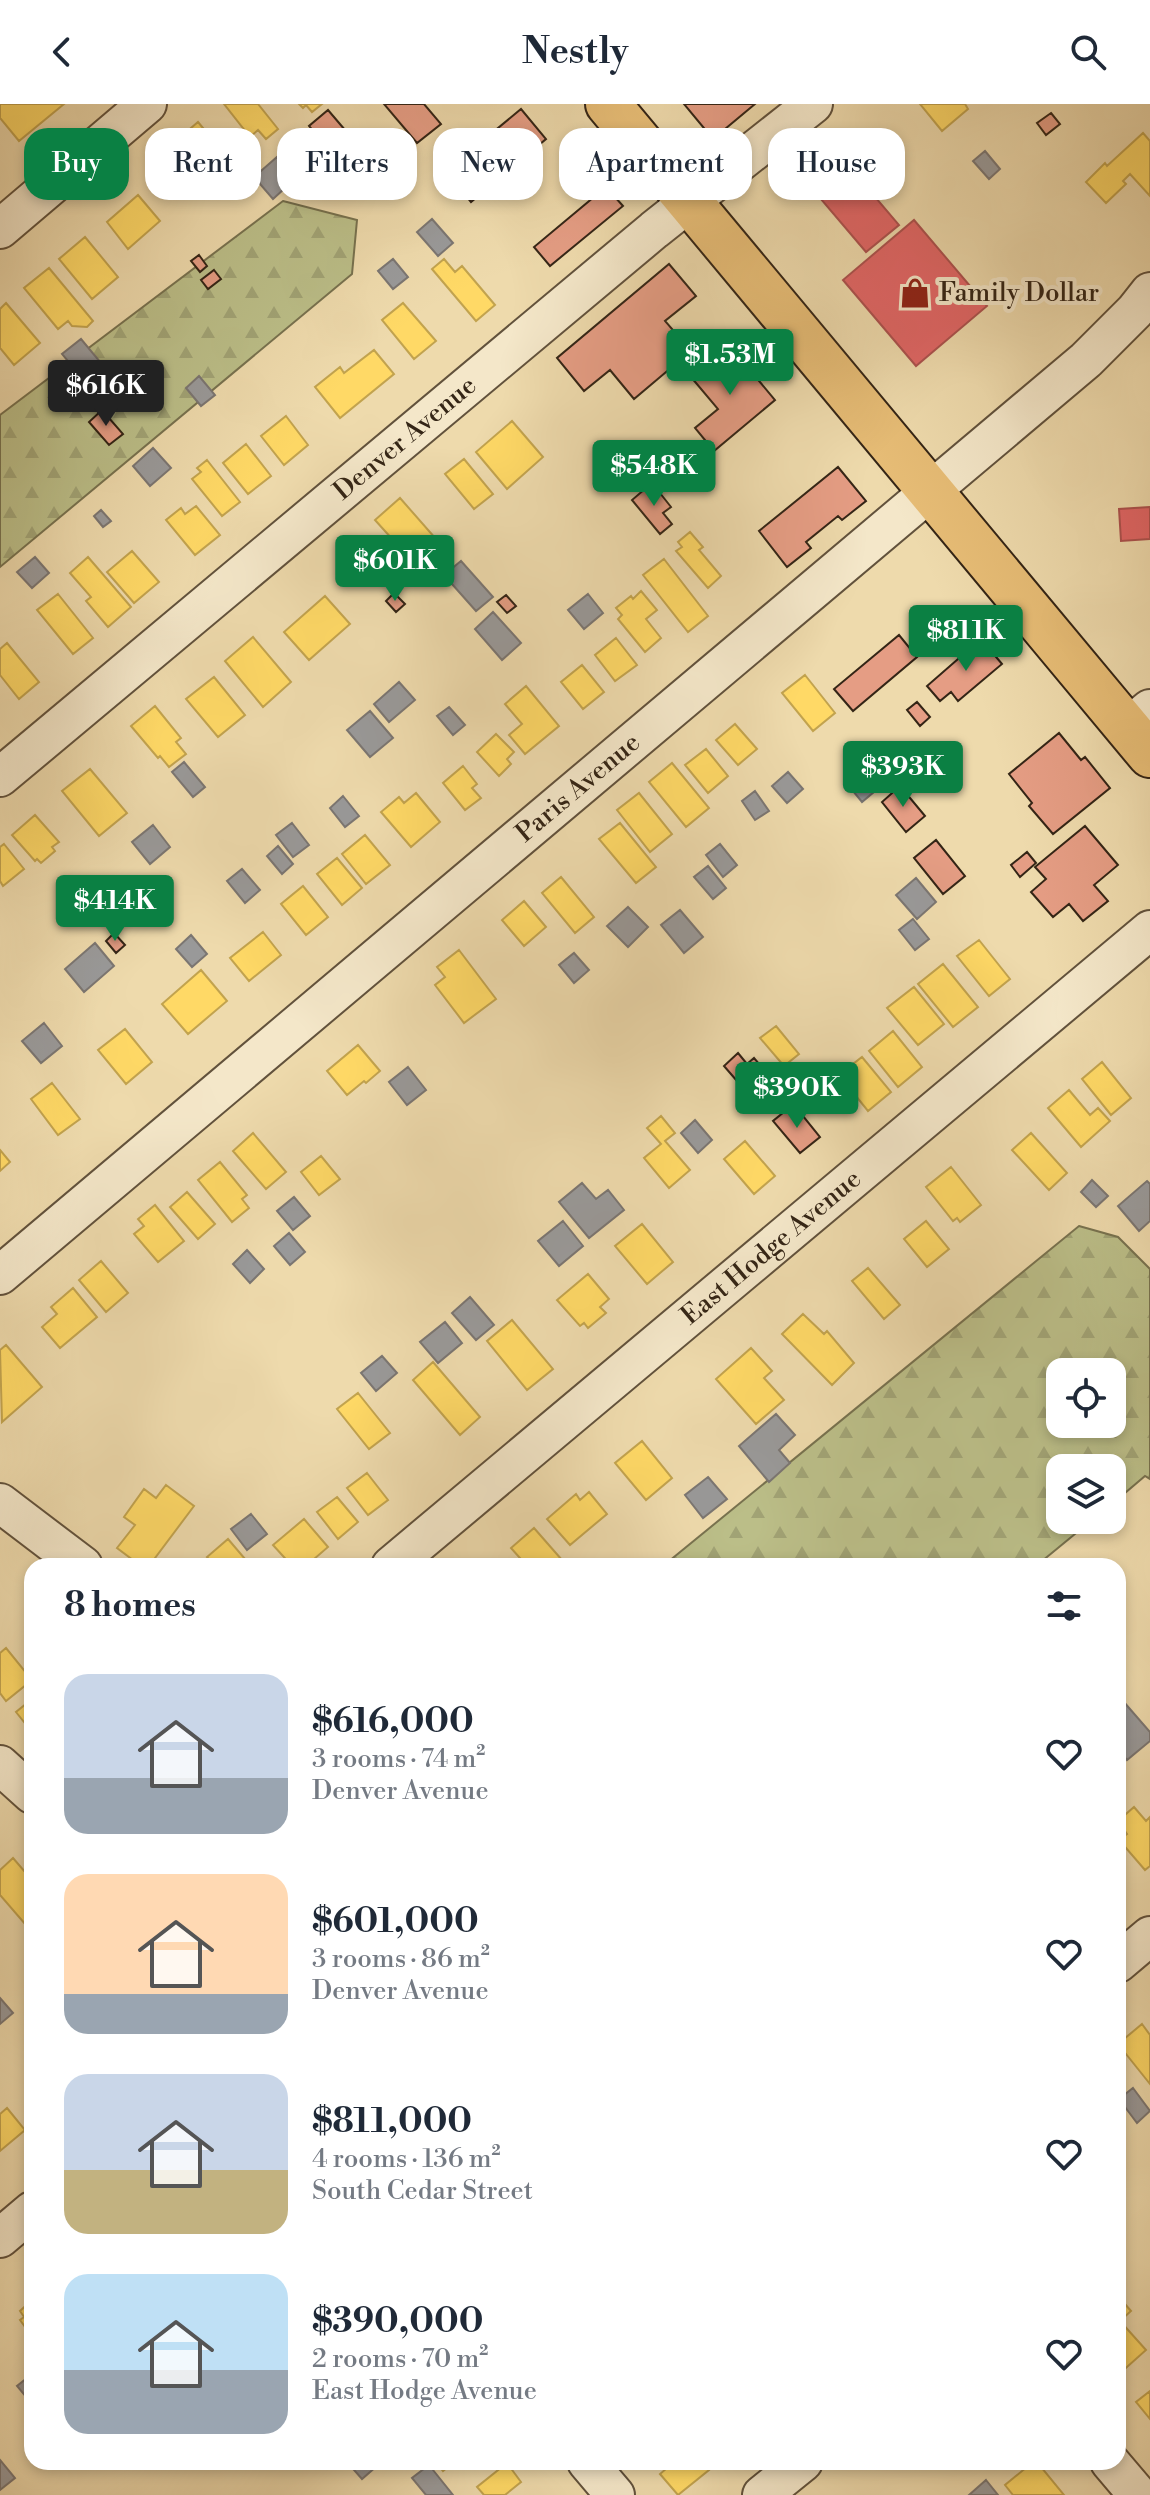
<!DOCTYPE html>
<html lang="en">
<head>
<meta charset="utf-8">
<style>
  :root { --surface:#fff; --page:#f6f6f7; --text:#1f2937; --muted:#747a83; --accent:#0b8043 }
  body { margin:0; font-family:"Libre Bodoni",serif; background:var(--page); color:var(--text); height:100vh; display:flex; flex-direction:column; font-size:30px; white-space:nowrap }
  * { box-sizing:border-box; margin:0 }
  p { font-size:26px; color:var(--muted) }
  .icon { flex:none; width:44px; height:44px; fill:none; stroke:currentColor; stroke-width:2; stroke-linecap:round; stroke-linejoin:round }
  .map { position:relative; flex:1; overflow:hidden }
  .panel { position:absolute; left:24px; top:1454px; width:1102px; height:912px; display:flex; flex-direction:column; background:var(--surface); border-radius:24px; box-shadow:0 4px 12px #0003 }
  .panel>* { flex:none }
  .top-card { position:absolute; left:24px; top:24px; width:1102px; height:72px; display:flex; gap:16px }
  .controls { position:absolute; left:1046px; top:1254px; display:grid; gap:16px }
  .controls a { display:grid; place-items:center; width:80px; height:80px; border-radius:16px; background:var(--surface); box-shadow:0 4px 12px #0003; font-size:40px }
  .price { position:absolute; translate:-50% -68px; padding:0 18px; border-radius:8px; background:var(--accent); color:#fff; font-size:26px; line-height:52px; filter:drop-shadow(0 2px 4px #0008) }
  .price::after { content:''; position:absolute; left:50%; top:48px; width:24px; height:18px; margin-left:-12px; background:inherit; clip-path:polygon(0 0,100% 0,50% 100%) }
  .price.on { background:#222; color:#fff }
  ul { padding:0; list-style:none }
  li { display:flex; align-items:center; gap:24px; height:200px; padding:0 40px }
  li span { display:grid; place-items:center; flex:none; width:224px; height:160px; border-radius:24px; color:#555 }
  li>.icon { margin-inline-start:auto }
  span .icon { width:96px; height:96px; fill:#fffc; stroke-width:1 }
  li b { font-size:34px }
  h2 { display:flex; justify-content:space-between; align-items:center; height:96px; padding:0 40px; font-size:34px }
  .chip { padding:0 28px; border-radius:24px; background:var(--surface); box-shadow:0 4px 12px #0003; font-size:28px; line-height:72px }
  .chip.on { background:var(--accent); color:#fff }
  header { display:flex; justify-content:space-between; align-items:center; height:104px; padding:0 40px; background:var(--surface); font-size:36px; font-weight:700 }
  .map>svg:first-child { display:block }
  .forest { fill:url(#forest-firs); stroke:#78724f; stroke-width:2; fill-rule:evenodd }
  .homes { fill:#ffd966; stroke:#c2a34e; stroke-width:2 }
  .shops { fill:#e06666; stroke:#ac524e; stroke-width:2 }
  .industry { fill:#999; stroke:#7b7672; stroke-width:2 }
  .building { fill:#e59d84; stroke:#342516; stroke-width:2 }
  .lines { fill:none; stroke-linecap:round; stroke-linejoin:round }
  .minor-casing { stroke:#62523c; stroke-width:42 }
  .major-casing { stroke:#342516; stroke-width:48 }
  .minor { stroke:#f4e7c9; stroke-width:38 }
  .major { stroke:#e7bd76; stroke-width:44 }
  .labels { text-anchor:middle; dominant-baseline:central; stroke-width:8; stroke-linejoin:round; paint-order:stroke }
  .poi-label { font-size:26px; fill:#342516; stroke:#f4e7c9; text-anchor:start }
  .street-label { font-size:26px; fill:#342516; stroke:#f4e7c9 }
</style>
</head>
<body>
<header><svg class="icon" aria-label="back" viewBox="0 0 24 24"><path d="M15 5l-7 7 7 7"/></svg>Nestly<svg class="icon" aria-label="search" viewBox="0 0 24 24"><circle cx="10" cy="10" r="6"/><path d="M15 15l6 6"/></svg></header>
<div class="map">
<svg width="1150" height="2391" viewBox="0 0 1150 2391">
  <defs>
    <pattern id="forest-firs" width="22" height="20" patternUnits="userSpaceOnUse" patternTransform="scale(2)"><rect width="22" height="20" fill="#bbbe88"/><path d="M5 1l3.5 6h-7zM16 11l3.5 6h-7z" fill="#a1a375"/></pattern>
  </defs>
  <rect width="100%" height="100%" fill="#eedaac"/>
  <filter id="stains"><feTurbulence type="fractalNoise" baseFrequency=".0025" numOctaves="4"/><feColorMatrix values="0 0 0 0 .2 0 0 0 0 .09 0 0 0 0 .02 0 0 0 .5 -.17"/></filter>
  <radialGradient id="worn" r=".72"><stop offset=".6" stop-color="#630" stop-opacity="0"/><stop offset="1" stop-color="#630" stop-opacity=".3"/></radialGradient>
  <!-- forest -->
  <path class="forest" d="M283,97L357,116L352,170L0,463V311Z
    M1079,1122L1118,1133L1150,1165V1375L1145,1372L1112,1400V1364H1060V1416H1092L1036,1462H663ZM1060,1268H1112V1320H1060Z"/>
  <!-- homes -->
  <path class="homes" d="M0,0H64L19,37L0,14Z
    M224,0H258L278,25L266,35L258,26L250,33Z
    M299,0H322L312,8L306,1L303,4Z
    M920,0H965L968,5L942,27Z
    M198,18L231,58L204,81L170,42Z
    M1143,29L1150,37V92L1130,70L1123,77L1126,80L1106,99L1086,78L1105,59L1107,62Z
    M138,91L160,117L128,145L107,118Z
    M85,133L118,173L92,195L59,155Z
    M444,155L455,168L462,162L495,201L476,217L432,165Z
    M49,164L93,217L87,223L72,222L68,217L58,225L24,184Z
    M6,199L40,239L14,261L0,244V205Z
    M403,199L436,237L414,255L382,216Z
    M374,246L394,270L340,314L315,283L340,263L344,269Z
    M286,312L308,341L284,361L261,332Z
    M512,317L543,353L507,385L476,348Z
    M246,340L271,372L248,390L223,359Z
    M464,355L493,390L474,405L445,370Z
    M207,356L240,398L222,412L192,375L201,368L197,364Z
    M400,394L436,435L412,457L375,416Z
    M196,402L220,431L195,451L166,416L181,404L185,410Z
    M690,428L703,443L699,446L721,472L708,484L676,447L682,443L678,438Z
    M132,447L159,478L134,499L107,468Z
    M88,453L131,503L108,523L86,497L91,493L70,469Z
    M664,455L708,512L688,528L643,471Z
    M641,487L657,506L646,515L661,534L645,548L618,515L622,511L616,504L631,492L633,495Z
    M58,490L93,534L73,550L37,506Z
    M325,492L350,520L309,556L284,528Z
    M253,533L291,578L263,603L225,557Z
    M616,534L637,561L615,577L595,551Z
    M7,539L39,578L19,595L0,571V545Z
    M582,561L604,588L583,605L561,578Z
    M805,571L835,609L813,627L782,589Z
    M214,573L245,611L218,633L186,595Z
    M526,582L559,622L525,650L509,631L522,620L505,600Z
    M155,602L181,634L176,638L186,650L169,663L160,652L158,654L131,622Z
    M735,620L757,645L738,661L716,636Z
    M496,630L514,648L507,655L511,660L499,672L477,648Z
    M706,645L728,672L708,689L685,661Z
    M672,659L709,704L686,723L649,678Z
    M463,662L477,680L472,684L481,694L465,706L443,679Z
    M90,665L127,709L99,732L62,687Z
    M416,689L440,718L411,743L381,708L399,693L404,699Z
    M639,689L672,730L650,748L617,706Z
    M35,711L59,738L52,743L55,747L41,759L37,755L35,757L12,731Z
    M620,719L656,763L636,779L599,735Z
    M365,731L390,761L366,780L342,750Z
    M4,740L24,765L3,782L0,777V743Z
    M337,754L362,784L342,801L317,770Z
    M561,773L594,813L575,829L542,789Z
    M303,782L328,813L306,831L281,800Z
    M524,797L546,823L524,842L502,816Z
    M263,828L281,851L249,877L230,854Z
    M979,836L1010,875L989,892L957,852Z
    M459,846L496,895L464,919L435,881L445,873L437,863Z
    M943,860L978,903L953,923L918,880Z
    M201,866L227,897L188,930L162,900Z
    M914,883L944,920L918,941L887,904Z
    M776,922L799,950L784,962L760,934Z
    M125,925L152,958L126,980L98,946Z
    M893,927L922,963L898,983L869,947Z
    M358,941L380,967L366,979L364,977L347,991L327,967Z
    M862,953L891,988L868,1007L839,971Z
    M1102,958L1131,994L1111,1011L1082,975Z
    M52,979L80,1015L58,1031L31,995Z
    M1069,986L1090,1011L1098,1004L1110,1017L1081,1043L1048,1004Z
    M661,1012L675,1029L665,1037L690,1066L669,1084L644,1054L661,1040L647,1024Z
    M253,1029L286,1068L266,1085L233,1047Z
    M1031,1029L1067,1069L1049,1086L1012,1046Z
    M745,1037L775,1072L754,1090L724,1055Z
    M0,1046L10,1058L0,1067Z
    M321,1052L340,1075L319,1091L301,1068Z
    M220,1058L247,1091L242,1095L249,1104L232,1118L198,1076Z
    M951,1063L981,1101L960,1118L957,1114L953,1117L926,1083Z
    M187,1088L215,1120L198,1135L170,1103Z
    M155,1101L184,1137L158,1158L134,1130L144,1122L138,1115Z
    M926,1117L949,1145L927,1163L904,1135Z
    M642,1120L673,1158L647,1180L615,1142Z
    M101,1157L128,1189L106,1208L79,1176Z
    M868,1164L900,1201L884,1215L852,1177Z
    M588,1170L609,1195L600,1203L606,1209L588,1224L584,1219L580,1222L557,1196Z
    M73,1184L97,1213L60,1244L42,1223L57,1210L51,1203Z
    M803,1210L824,1230L827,1227L854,1259L832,1281L782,1230Z
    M512,1216L553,1265L527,1286L487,1237Z
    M6,1241L42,1283L2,1318L0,1246Z
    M751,1244L772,1267L764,1274L784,1296L756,1320L716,1275Z
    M433,1258L480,1313L460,1331L413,1276Z
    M358,1289L390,1329L369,1345L337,1305Z
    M642,1337L672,1374L646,1396L615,1359Z
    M367,1369L388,1396L368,1411L347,1384Z
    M166,1381L194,1402L149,1462H141L117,1444L135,1421L124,1413L144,1385L156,1394Z
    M589,1388L607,1410L570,1441L547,1415L576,1390L580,1396Z
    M337,1393L358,1418L338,1435L317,1408Z
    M304,1415L328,1443L306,1462H292L273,1441Z
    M534,1424L562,1456L555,1462H527L511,1444Z
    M228,1435L251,1462H215L207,1453Z
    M6,1544L32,1576L6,1597L0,1589V1549Z
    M32,1595V1628L16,1608Z
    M1134,1703L1146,1717L1150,1713V1762L1145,1766L1119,1736L1127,1730L1118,1717Z
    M13,1754L32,1776V1828L0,1791V1766Z
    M1142,1920L1150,1931V1980L1118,1940Z
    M7,2004L25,2026L0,2047V2010Z
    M1118,2192L1131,2207L1120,2217L1146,2246L1118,2271Z
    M32,2196V2230L31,2231L20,2216L24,2213L20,2207Z
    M1150,2287V2315L1136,2298Z
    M436,2358H454L443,2367Z
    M674,2358H703L709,2366L678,2391L660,2370Z
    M1033,2358H1037L1064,2391H1013L1005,2381Z
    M507,2359L521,2378L505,2391H484L477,2383Z"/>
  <!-- shops -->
  <path class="shops" d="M836,47L899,121L866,148L803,74Z
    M914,116L987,202L916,262L843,176Z
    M1150,403V435L1121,437L1119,405Z"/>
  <!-- industry -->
  <path class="industry" d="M985,47L1000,65L989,75L973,57Z
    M277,53L296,74L273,95L254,73Z
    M432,115L453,139L438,152L417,128Z
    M393,155L408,173L393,185L378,167Z
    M81,235L116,277L97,292L62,250Z
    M199,272L215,291L201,302L186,284Z
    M153,344L171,364L150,382L133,362Z
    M101,406L111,417L103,423L94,412Z
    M35,453L49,469L32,484L17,468Z
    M461,457L493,493L476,507L444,471Z
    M588,490L603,509L584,525L568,506Z
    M493,508L521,539L502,556L475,525Z
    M399,578L415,596L389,618L374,600Z
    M449,603L465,621L453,631L437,612Z
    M370,607L393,634L370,653L347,626Z
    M184,658L205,683L193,693L172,668Z
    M867,665L881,682L862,698L848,681Z
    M788,668L803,685L787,699L772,682Z
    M755,687L769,707L755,716L742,697Z
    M343,692L359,712L345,723L330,704Z
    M292,719L309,741L293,753L276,731Z
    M153,721L170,743L150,760L132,738Z
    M720,740L737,761L723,773L706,751Z
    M278,742L293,760L282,770L267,752Z
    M708,762L726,784L713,795L694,773Z
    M242,765L260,786L245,799L227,777Z
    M916,774L936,798L917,815L896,791Z
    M628,803L648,823L628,843L607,822Z
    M680,806L703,833L684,849L661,821Z
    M913,815L929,835L915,846L899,826Z
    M191,831L207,850L192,863L176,845Z
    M95,839L114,862L84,888L65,865Z
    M574,849L589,866L574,879L559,861Z
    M44,919L62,942L41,959L22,937Z
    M408,963L426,986L407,1001L389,978Z
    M695,1016L712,1036L698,1049L681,1029Z
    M1092,1076L1108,1092L1096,1103L1081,1088Z
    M1147,1077L1150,1080V1117L1139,1127L1118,1102Z
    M582,1079L596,1095L608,1086L624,1106L589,1134L559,1098Z
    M294,1093L310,1112L293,1126L277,1107Z
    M563,1117L583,1142L559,1162L538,1137Z
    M289,1129L305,1148L290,1161L274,1142Z
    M247,1146L264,1165L250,1179L233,1160Z
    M470,1193L494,1221L476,1236L452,1209Z
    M445,1218L462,1239L438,1259L420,1238Z
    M382,1252L397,1269L376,1287L361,1269Z
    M776,1310L795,1331L779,1346L790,1359L769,1378L739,1342Z
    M708,1373L727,1395L703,1414L685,1391Z
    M251,1410L267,1430L247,1446L231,1425Z
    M1123,1597L1150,1628V1637L1127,1656L1118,1645V1601Z
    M0,1894L13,1909L0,1920Z
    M1133,1984L1150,2007L1137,2019L1119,1995Z
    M32,2270V2300L17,2282Z
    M0,2356L15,2374L0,2386Z
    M347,2358H376L378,2361L362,2375Z
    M429,2361L453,2391H426L412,2374Z
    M986,2376L998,2391H969Z"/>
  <!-- building -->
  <path class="building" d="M384,0H424L441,20L417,39Z
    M684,0H755L713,35Z
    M521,5L546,35L471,98L446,67Z
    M328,6L351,33L358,27L387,62L361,85L309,22Z
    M1051,9L1060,20L1046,31L1037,19Z
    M606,83L623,102L550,162L534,143Z
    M199,151L207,162L200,168L191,157Z
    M669,160L696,192L665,217L691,247L634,295L610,266L584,287L557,254Z
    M214,166L221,175L208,185L201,176Z
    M729,241L775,296L714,347L695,324L718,305L691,273Z
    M102,306L123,330L109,341L89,318Z
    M838,363L866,397L842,416L838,412L806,438L811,444L787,463L759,427Z
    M652,379L671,403L663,409L672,420L660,430L632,396Z
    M394,489L405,500L396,508L386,497Z
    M506,491L516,502L507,509L497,498Z
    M899,531L917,553L853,607L834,585Z
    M981,535L1002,560L958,597L951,588L940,597L927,582Z
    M917,598L930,613L920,622L907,606Z
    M1059,629L1081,656L1085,653L1110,684L1053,730L1029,702L1032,699L1009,670Z
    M900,682L925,712L906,728L882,698Z
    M1085,722L1118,761L1094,781L1108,797L1083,817L1069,800L1053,813L1031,788L1046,775L1035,763Z
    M936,736L965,772L943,790L914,754Z
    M1027,748L1036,759L1020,773L1011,761Z
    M114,829L125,841L116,849L106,837Z
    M738,949L747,960L754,954L771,974L750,992L724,962Z
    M789,1004L795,1011L799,1007L820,1033L800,1049L773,1017Z"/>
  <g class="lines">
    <!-- minor casing -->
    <g class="minor-casing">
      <g id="minor">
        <path d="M0,125L147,0"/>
        <path d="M1127,624L1150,605"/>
        <path id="s1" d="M0,673L654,126L813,0"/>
        <path id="s2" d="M0,1171L1086,256L1135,207L1150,188"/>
        <path d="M0,1399L83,1462"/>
        <path id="s3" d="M391,1462L1150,826"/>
        <path d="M0,1661L32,1690"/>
        <path d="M1118,1859L1150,1832"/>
        <path d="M0,2134L32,2107"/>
        <path d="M587,2358L615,2391"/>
        <path d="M1110,2358L1138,2391"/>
        <path d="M762,2391L803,2358"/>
      </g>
    </g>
    <!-- major casing -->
    <g class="major-casing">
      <path id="major" d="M608,0L1150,651"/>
    </g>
    <!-- minor -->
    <use href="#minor" class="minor"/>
    <!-- major -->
    <use href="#major" class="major"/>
  </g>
  <!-- icons -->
  <defs>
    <g id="shop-bare" transform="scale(2.4)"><path d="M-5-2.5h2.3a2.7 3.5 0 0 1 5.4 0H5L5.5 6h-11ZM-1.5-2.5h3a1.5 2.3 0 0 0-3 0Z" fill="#8f2418" stroke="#f4e7c9" stroke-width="2.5" paint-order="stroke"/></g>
  </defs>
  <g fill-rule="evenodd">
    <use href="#shop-bare" x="915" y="189"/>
  </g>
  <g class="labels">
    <!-- poi labels -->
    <g class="poi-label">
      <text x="939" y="189">Family Dollar</text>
    </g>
    <!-- street labels -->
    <g class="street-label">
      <text stroke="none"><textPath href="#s1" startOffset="528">Denver Avenue</textPath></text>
      <text stroke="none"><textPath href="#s2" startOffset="756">Paris Avenue</textPath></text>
      <text stroke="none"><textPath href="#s3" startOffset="496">East Hodge Avenue</textPath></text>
    </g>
  </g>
  <rect width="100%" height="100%" filter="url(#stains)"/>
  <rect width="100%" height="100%" fill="url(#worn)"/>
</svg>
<div class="controls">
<a><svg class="icon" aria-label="locate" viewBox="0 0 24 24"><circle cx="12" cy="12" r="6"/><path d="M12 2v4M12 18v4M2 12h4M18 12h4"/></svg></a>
<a><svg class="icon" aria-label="layers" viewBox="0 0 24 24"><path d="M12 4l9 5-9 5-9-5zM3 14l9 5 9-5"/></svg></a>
</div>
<b class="price" style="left:730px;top:293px">$1.53M</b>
<b class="price on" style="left:106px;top:324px">$616K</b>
<b class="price" style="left:654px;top:404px">$548K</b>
<b class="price" style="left:395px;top:499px">$601K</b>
<b class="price" style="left:966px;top:569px">$811K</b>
<b class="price" style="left:903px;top:705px">$393K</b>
<b class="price" style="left:115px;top:839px">$414K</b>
<b class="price" style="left:797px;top:1026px">$390K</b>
<div class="top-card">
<a class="chip on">Buy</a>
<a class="chip">Rent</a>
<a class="chip">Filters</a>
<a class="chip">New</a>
<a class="chip">Apartment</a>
<a class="chip">House</a>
</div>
<section class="panel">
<h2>8 homes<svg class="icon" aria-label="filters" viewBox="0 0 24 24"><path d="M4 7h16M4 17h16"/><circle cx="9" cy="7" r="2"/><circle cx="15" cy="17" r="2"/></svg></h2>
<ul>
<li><span style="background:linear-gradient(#c9d6e8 65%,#9aa5b1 0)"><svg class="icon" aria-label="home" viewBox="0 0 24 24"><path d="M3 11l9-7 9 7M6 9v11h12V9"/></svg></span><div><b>$616,000</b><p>3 rooms · 74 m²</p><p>Denver Avenue</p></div><svg class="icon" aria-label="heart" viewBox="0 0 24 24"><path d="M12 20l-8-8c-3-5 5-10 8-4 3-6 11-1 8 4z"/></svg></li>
<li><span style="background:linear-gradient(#ffd9b3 75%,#9aa5b1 0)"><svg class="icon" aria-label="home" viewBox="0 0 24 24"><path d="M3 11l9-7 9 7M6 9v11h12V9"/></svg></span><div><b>$601,000</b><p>3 rooms · 86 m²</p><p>Denver Avenue</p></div><svg class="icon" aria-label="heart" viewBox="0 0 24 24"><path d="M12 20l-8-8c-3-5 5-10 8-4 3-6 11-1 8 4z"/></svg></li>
<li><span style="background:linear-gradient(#c9d6e8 60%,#c2b280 0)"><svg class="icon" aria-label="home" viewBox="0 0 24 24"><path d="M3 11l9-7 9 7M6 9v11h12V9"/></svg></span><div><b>$811,000</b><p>4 rooms · 136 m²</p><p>South Cedar Street</p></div><svg class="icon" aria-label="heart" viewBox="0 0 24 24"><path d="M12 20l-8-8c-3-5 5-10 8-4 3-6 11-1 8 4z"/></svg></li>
<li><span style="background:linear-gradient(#bfe0f5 60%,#9aa5b1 0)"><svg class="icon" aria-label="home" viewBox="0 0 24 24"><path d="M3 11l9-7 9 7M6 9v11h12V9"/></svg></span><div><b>$390,000</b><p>2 rooms · 70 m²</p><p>East Hodge Avenue</p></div><svg class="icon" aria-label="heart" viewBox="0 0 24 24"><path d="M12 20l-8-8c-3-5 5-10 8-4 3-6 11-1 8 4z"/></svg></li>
</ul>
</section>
</div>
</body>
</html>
